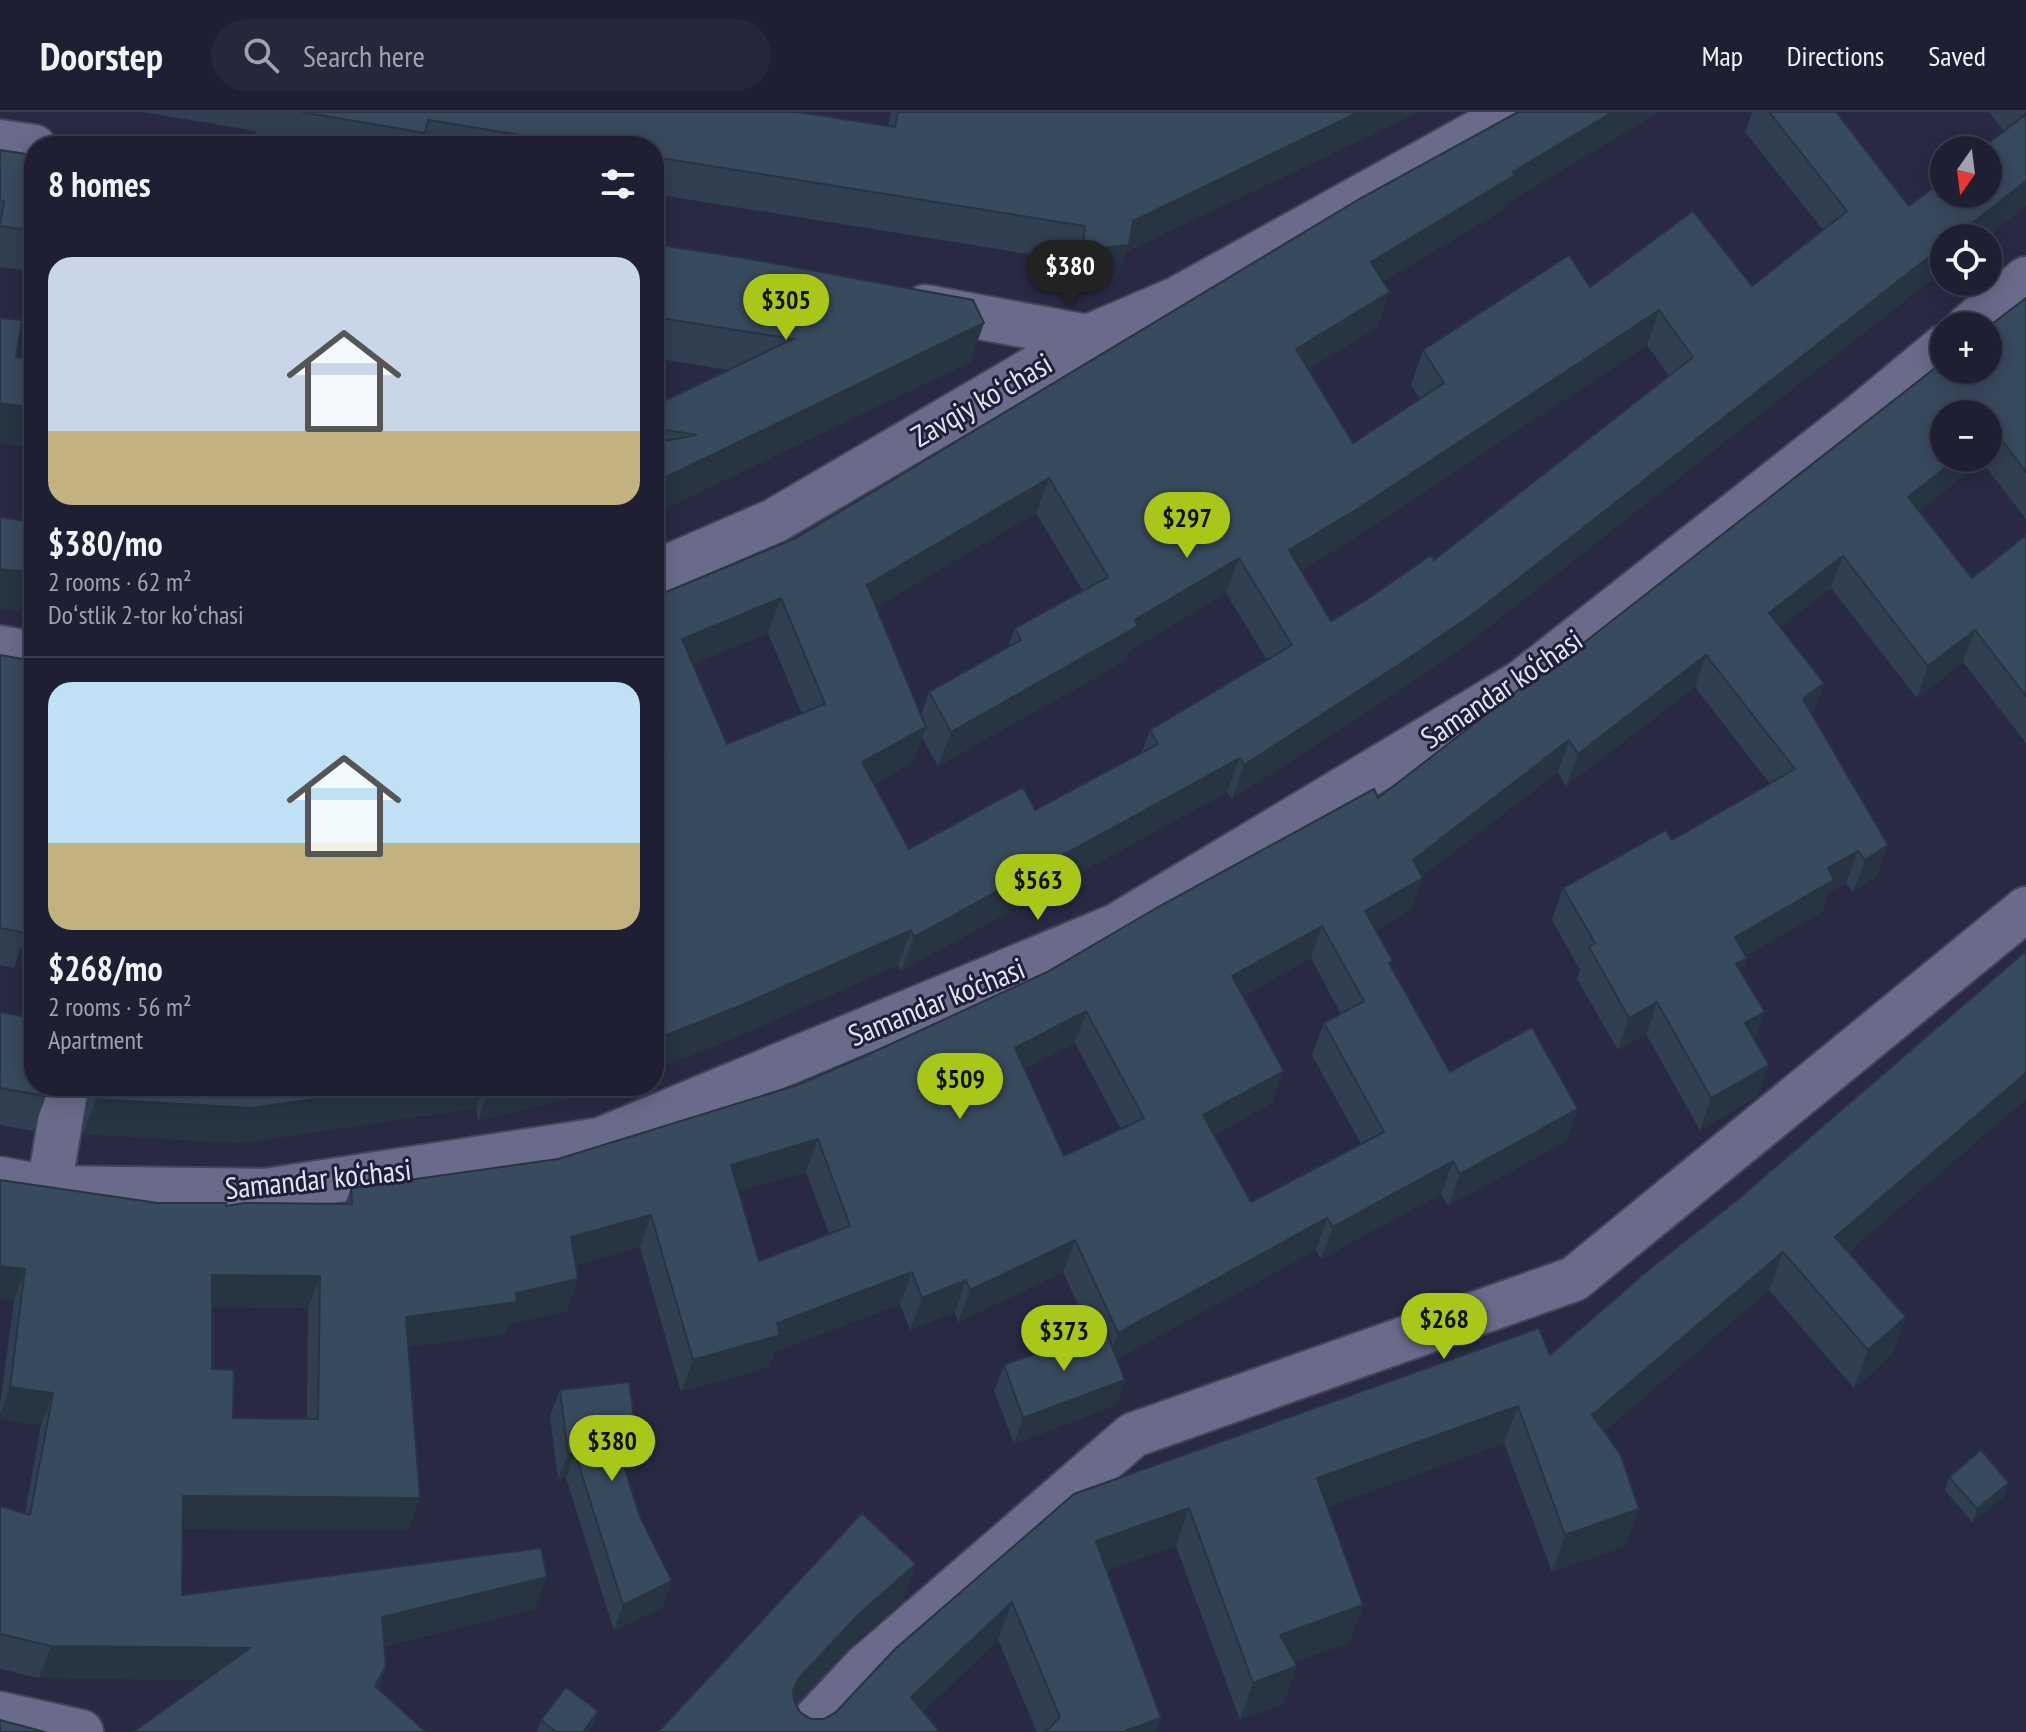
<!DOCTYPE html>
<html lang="en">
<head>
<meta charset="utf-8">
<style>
  :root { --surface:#1f1f33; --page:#27273b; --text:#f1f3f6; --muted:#a1a2ac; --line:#3c3d4e; --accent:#a9c719 }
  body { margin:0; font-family:"PT Sans Narrow",sans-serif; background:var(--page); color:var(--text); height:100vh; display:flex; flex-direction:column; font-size:30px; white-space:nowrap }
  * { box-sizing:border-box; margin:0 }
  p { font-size:26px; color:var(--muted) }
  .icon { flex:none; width:44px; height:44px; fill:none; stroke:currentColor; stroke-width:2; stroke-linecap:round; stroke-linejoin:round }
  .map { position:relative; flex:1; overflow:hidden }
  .details { position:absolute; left:24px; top:24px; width:640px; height:960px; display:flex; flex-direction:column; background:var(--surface); border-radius:32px; box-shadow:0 4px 20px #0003,0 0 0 2px var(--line) }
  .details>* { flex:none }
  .needle { width:52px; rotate:194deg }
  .controls { position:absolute; left:1930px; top:24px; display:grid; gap:16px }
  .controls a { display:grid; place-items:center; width:72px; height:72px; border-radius:50%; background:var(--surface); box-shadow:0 4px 20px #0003,0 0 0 2px var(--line); font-size:40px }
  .price { position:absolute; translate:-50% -68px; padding:0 18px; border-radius:28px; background:var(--accent); color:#111; font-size:26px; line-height:52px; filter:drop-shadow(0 2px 4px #0008) }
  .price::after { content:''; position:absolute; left:50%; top:48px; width:24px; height:18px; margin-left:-12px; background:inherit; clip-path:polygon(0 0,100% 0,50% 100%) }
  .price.current { background:#222; color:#fff }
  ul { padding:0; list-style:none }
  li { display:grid; align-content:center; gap:16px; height:424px; padding:0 24px }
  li+li { border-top:2px solid var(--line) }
  li span { display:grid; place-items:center; height:248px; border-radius:24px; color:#555 }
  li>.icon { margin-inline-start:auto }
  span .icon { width:144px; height:144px; fill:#fffc; stroke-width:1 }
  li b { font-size:34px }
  h2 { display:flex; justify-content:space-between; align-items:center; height:96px; padding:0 24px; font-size:34px }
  header { display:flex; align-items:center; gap:48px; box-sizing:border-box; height:112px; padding:0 40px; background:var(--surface); border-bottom:2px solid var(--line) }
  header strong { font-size:38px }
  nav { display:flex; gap:44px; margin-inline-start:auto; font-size:28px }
  .search { width:560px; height:72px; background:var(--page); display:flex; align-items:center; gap:20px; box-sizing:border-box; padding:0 28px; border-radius:44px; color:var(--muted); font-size:30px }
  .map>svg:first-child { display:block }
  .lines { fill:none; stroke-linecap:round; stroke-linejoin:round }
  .street-casing { stroke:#44445b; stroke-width:48 }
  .street { stroke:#6a6b8b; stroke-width:44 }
  .wall { fill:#304051; fill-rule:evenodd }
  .shaded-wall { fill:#273442 }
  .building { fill:#384a5e; stroke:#273442; stroke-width:2; fill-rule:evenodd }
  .labels { text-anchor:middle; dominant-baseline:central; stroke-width:6; stroke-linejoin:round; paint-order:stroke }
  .street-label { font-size:30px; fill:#e2e4f6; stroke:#1f1f39 }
</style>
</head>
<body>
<header>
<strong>Doorstep</strong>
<div class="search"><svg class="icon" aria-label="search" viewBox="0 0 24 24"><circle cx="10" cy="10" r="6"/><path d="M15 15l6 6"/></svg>Search here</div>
<nav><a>Map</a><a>Directions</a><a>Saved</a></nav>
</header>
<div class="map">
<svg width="2026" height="1620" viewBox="0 0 2026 1620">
  <rect width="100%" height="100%" fill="#292944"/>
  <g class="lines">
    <!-- street casing -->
    <g class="street-casing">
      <path id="street" d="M0,30L34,35
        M925,195L1088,225
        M1969,214L2026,167
        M654,461L774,409L1088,225L1177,187L1471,24L1519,0
        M0,536L34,542
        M0,1067L49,1076L265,1079L600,1028L1116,814L1522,570L1863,302L1944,235
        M49,1076L66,974
        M0,1602L81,1620
        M804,1620L864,1556L1133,1323L1574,1167L2026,797"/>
    </g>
    <!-- street -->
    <use href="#street" class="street"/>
  </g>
  <!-- wall -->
  <path class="wall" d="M142,0H798L888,14L891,0H1419L1126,140L1116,167L1069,173L1072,149L654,82V34H284L255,29L256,19Z
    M1518,0H1659L1505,92L1503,98L1384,169L1378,215L1308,257L1353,331L1420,287L1411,273L1423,238L1590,175L1752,174L1823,118L1745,20L1752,0H1836L1909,94L2004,19L1989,0H2026V94L1985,126H1944V158L1463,535L1396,581L1232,687L1227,680L901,859L898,853L732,927L654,958V485L796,426ZM1647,233L1669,264L1434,448L1331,509L1301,458L1347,431ZM1036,401L1083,479L1015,516L1008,535L929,580L921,603L876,495ZM1226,481L1267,548L1150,618L1142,640L1035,698L909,737L874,672L913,650L922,626L938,654L1125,549L1129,539ZM768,521L802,602L727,632L693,552Z
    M0,38L34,43V160L0,155Z
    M654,132L984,211L970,250L654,402V294L729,258L654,246Z
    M2026,186V407L1982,350L1919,399L1972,466L2026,423V631L1963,550L1917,586L1831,476L1780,515L1824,571L1812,603L1888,733L1876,765L1853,780L1846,771L1829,780L1822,800L1745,844L1747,846L1741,861L1755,928L1757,985L1700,1018L1646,922L1618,938L1577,867L1580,858L1552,808L1563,776L1672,728L1770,672L1695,575L1566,674L1558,660L1422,764L1411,798L1376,818L1391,854L1450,960L1578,997L1566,1029L1448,1094L1441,1082L1321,1147L1316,1138L1117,1247L1125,1268L1116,1293L1014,1332L994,1279L1004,1253L1091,1221L1063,1160L958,1210L955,1200L910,1218L900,1192L774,1240L769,1255L681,1280L640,1135L576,1153L578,1167L567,1199L509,1212L505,1222L408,1235L409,1418L183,1417L182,1483L535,1497L384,1534L386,1554L378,1577L206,1568L39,1566L0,1557V1394L25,1401L41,1313L0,1307V1293L14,1189L0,1068L158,1091L227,1094L345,1092L351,1076L558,1047L797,973L867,943L1047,860L1378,686L1549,558ZM1988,302V346H1944ZM1311,846L1341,902L1324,911L1312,943L1361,1032L1251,1090L1214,1023L1272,991L1243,884ZM1075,931L1121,1017L1064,1044L1024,957ZM806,1060L829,1122L759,1149L739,1079ZM212,1195L308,1196L307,1307L233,1306L212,1257Z
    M0,543L34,549V814L28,813L26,821L14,856L0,853Z
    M2026,839V987L1848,1140L1906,1205L1892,1243L1854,1276L1769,1178L1604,1319L1621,1343L1639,1397L1625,1434L1552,1460L1504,1331L1327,1395L1363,1493L1350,1530L1294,1550L1297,1554L1283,1592L1240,1608L1176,1434L1107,1458L1161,1606L1156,1620H1037L998,1528L923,1599L940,1620H658L862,1401L916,1452L903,1489L846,1539L796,1593L800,1600L811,1607H824L836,1600L895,1537L1074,1382L1539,1216L1550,1243L1653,1154L1737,1088Z
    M0,900L46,984L33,1019L0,1013Z
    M90,974H613L597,981L478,1008L476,996L240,1031L83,1022Z
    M560,1278L628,1359H626L640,1405L672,1469L663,1495L614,1519L566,1366L558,1367L550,1304Z
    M1949,1365L2004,1384L1972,1410L1945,1378Z
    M598,1599L594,1612L588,1620H537L541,1608Z"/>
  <!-- shaded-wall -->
  <path class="shaded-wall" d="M1359,0H1419L1126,140L1116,167L1069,173L1082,138L1133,109Z
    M1613,0H1659L1505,92L1503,98L1359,184L1371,150L1513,60Z
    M2026,69V94L1985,126H1953Z
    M1944,133V158L1463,535L1396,581L1232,687L1244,653Z
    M1390,180L1378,215L1284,272L1296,237Z
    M1659,198L1647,233L1347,431L1276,473L1289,438Z
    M984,211L970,250L654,402V371Z
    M0,291L34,296V336L0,332Z
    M1994,318L1988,333V322Z
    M1958,346H1983L1982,350L1896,417L1908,385Z
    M1049,366L1036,401L854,508L867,473Z
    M1843,444L1831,476L1757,533L1769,501Z
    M1239,446L1226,481L1129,539L1125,549L938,654L951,620Z
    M0,457L34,461V502L0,497Z
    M781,486L768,521L670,562L682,527Z
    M1975,518L1963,550L1917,586L1928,554Z
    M1706,543L1695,575L1566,674L1578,642Z
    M1824,571L1812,603L1803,587Z
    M926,615L913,650L849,685L862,650Z
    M1569,628L1558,660L1406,776L1423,766L1411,798L1353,831L1365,799L1413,748Z
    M1240,646L1227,680L901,859L914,825Z
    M1888,733L1876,765L1853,780L1865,748Z
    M1858,739L1846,771L1829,780L1822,800L1723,857L1735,825L1828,756Z
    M1322,814L1311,846L1220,896L1232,864Z
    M911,818L898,853L732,927L654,958V928Z
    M1747,846L1735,878L1736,852Z
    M1657,890L1646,922L1618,938L1629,906Z
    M1086,899L1075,931L1003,968L1015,936Z
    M1765,900L1753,932L1745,911Z
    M1769,953L1757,985L1700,1018L1711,986Z
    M1284,959L1272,991L1191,1035L1203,1003Z
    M2026,961V987L1822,1163L1835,1125Z
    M400,974H484L476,996L240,1031L83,1022L96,987Z
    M490,974H613L597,981L478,1008Z
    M1578,997L1566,1029L1448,1094L1460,1062Z
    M818,1027L806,1060L719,1085L731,1053Z
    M1453,1049L1441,1082L1321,1147L1333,1115Z
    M651,1103L640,1135L560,1158L571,1125Z
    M1327,1106L1316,1138L1106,1253L1118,1221Z
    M1075,1128L1063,1160L958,1210L970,1178Z
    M1783,1140L1769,1178L1579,1340L1592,1303Z
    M0,1154L25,1157L14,1189L0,1187Z
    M912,1160L900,1192L774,1240L769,1255L681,1280L693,1248L777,1211Z
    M212,1163L320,1164L308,1196L201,1195Z
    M578,1167L567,1199L509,1212L505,1222L394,1237L406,1205Z
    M966,1168L955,1200L910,1218L922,1186Z
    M1906,1205L1892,1243L1854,1276L1868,1238Z
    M1125,1268L1116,1293L1014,1332L1023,1306Z
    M10,1275L53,1281L41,1313L0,1307V1302Z
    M1518,1294L1504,1331L1303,1404L1317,1366Z
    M638,1333L628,1359L609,1361L618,1335Z
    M575,1341L566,1366L558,1367L568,1342Z
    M2009,1371L2004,1384L1972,1410L1977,1397Z
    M183,1384L420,1386L409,1418L172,1417Z
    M1189,1396L1176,1434L1083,1467L1096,1429Z
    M1639,1397L1625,1434L1552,1460L1565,1423Z
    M916,1452L903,1489L846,1539L785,1604L793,1578L799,1566L859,1502Z
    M547,1465L535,1497L370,1537L382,1505Z
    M672,1469L663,1495L614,1519L623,1493Z
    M1012,1490L998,1528L900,1620L911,1585Z
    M1363,1493L1350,1530L1267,1561L1280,1523Z
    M51,1534L250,1536L238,1568L39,1566Z
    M386,1554L375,1586V1574Z
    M1297,1554L1283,1592L1240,1608L1253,1571Z
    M598,1599L594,1612L588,1620H583Z
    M1161,1606L1156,1620H1125L1128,1618Z"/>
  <!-- building -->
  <path class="building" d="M302,0H798L895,15L898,0H1359L1133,109L1129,133L1082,138L1085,114L654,45V34H587L428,8L425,21Z
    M1518,0H1613L1513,60L1515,63L1371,150L1390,180L1296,237L1353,331L1444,271L1423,238L1569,143L1590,175L1693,99L1752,174L1847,99L1769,0H1836L1909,94L1944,67V82H1988V38H1980L2026,2V69L1953,126H1944V133L1476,500L1409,546L1244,653L1240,646L914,825L911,818L744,892L654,928V649L665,646L654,599V485L796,426L1361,86ZM1659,198L1693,245L1434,448L1431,443L1369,486L1331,509L1289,438L1359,396ZM1049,366L1108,465L1015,516L1021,528L929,580L951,620L1138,514L1135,508L1239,446L1292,533L1150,618L1158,632L1035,698L1023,675L909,737L862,650L926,615L867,473ZM781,486L825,592L727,632L682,527Z
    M0,38L34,43V119L0,114L4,89L0,88Z
    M654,132L744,146L973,188L984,211L654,371V331L697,323L654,316V294L793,227L654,205Z
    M2026,186V360L1994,318L1988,322V302H1944V346H1958L1908,385L1972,466L2026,423V584L1975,518L1928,554L1843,444L1769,501L1824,571L1803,587L1888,733L1865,748L1858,739L1828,756L1834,768L1735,825L1747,846L1736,852L1765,900L1745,911L1769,953L1711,986L1657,890L1629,906L1589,835L1595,831L1563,776L1666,718L1672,728L1795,657L1706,543L1578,642L1569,628L1413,748L1423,766L1365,799L1393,849L1389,851L1450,960L1532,915L1578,997L1460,1062L1453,1049L1333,1115L1327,1106L1118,1221L1075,1128L970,1178L966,1168L922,1186L912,1160L777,1211L780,1223L693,1248L651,1103L571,1125L578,1167L516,1181L517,1190L406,1205L420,1386L183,1384L182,1483L541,1436L547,1465L382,1505L386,1554L375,1574L426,1620H133L250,1536L51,1534L0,1522V1394L30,1403L53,1281L10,1275L25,1157L0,1154V1068L158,1091H226L227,1094L244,1091L352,1092L351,1076L558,1047L797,973L867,943L1047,860L1158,795L1374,677L1378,686L1527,571L1549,558L1944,249V258H1988V215ZM1322,814L1364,889L1324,911L1384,1020L1251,1090L1203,1003L1284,959L1232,864ZM1086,899L1144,1006L1064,1044L1015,936ZM818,1027L850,1114L759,1149L731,1053ZM212,1163L320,1164L318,1307L233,1306L234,1258L212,1257Z
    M0,206L22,208L16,245L34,247V296L0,291Z
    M0,405L26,409L25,414L34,416V461L0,457Z
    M0,543L34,549V780L26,821L0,816Z
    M2026,839V961L1835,1125L1906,1205L1868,1238L1783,1140L1592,1303L1621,1343L1639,1397L1565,1423L1518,1294L1317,1366L1363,1493L1280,1523L1297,1554L1253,1571L1189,1396L1096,1429L1161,1606L1128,1618L1125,1620H1045L1060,1605L1012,1490L911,1585L940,1620H658L862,1401L916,1452L859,1502L799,1566L793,1578L794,1589L800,1600L811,1607H824L836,1600L895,1537L1074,1382L1539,1216L1550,1243L1653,1154L1737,1088Z
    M0,900L34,906V974H48L46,984L0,976Z
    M98,974H400L253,996L96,987Z
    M1105,1216L1125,1268L1023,1306L1004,1253Z
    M629,1270L638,1333L618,1335L640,1405L672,1469L623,1493L575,1341L568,1342L560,1278Z
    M1981,1338L2009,1371L1977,1397L1949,1365Z
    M566,1575L598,1599L583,1620H556L541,1608Z
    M0,1608L45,1620H0Z"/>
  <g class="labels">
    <!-- street labels -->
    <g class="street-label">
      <text transform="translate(981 287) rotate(-30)">Zavqiy koʻchasi</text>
      <text transform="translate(1501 576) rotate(-34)">Samandar ko‘chasi</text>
      <text transform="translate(936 889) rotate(-22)">Samandar ko‘chasi</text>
      <text transform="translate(318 1066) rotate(-6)">Samandar ko‘chasi</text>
    </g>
  </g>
</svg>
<div class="controls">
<a><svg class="needle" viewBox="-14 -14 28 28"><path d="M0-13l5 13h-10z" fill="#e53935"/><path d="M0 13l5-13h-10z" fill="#a1a2ac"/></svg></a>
<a><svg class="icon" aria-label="locate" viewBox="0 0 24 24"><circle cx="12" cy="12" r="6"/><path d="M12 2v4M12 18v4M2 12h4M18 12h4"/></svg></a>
<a>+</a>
<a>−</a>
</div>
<b class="price current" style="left:1070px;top:196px">$380</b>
<b class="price" style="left:786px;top:230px">$305</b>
<b class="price" style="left:1187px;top:448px">$297</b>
<b class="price" style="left:1038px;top:810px">$563</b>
<b class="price" style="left:960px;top:1009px">$509</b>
<b class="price" style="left:1444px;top:1249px">$268</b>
<b class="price" style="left:1064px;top:1261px">$373</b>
<b class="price" style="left:612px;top:1371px">$380</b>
<section class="details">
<h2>8 homes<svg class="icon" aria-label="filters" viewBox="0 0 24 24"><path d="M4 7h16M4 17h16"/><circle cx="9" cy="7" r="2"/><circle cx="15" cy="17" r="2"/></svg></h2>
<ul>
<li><span style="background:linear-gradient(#c9d6e8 70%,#c2b280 0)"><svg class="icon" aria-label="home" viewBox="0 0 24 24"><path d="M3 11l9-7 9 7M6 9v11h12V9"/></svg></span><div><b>$380/mo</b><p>2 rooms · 62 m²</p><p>Doʻstlik 2-tor koʻchasi</p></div></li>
<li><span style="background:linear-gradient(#bfe0f5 65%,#c2b280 0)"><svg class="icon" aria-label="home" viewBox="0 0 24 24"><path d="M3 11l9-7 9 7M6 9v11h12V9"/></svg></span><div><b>$268/mo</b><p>2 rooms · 56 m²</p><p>Apartment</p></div></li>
</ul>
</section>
</div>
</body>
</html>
